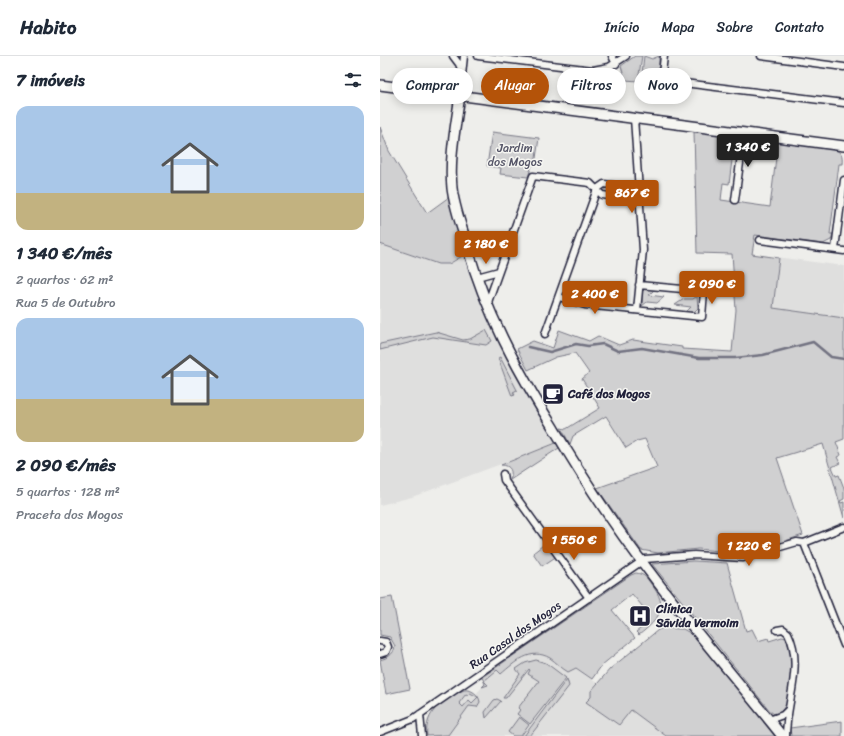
<!DOCTYPE html>
<html lang="pt">
<head>
<meta charset="utf-8">
<style>
  :root { --surface:#fff; --page:#f6f6f7; --text:#1f2937; --muted:#747a83; --line:#e0e1e3; --accent:#b45309 }
  body { margin:0; font-family:Sriracha,sans-serif; background:var(--page); color:var(--text); height:100vh; display:flex; flex-direction:column; font-size:15px; white-space:nowrap }
  * { box-sizing:border-box; margin:0 }
  p { font-size:13px; color:var(--muted) }
  .icon { flex:none; width:22px; height:22px; fill:none; stroke:currentColor; stroke-width:2; stroke-linecap:round; stroke-linejoin:round }
  .map { position:relative; flex:1; overflow:hidden }
  .side { display:flex; flex-direction:column; background:var(--surface); width:380px }
  .side>* { flex:none }
  .top-card { position:absolute; left:12px; top:12px; width:380px; height:36px; display:flex; gap:8px }
  .price { position:absolute; translate:-50% -34px; padding:0 9px; border-radius:4px; background:var(--accent); color:#fff; font-size:13px; line-height:26px; filter:drop-shadow(0 1px 2px #0008) }
  .price::after { content:''; position:absolute; left:50%; top:24px; width:12px; height:9px; margin-left:-6px; background:inherit; clip-path:polygon(0 0,100% 0,50% 100%) }
  .price.current { background:#222; color:#fff }
  ul { padding:0; list-style:none }
  li { display:grid; align-content:center; gap:8px; height:212px; padding:0 16px }
  li span { display:grid; place-items:center; height:124px; border-radius:12px; color:#555 }
  li>.icon { margin-inline-start:auto }
  span .icon { width:72px; height:72px; fill:#fffc; stroke-width:1 }
  li b { font-size:17px }
  h2 { display:flex; justify-content:space-between; align-items:center; height:48px; padding:0 16px; font-size:17px }
  .tag { padding:0 14px; border-radius:18px; background:var(--surface); box-shadow:0 2px 10px #0003; font-size:14px; line-height:36px }
  .tag.current { background:var(--accent); color:#fff }
  header { display:flex; align-items:center; gap:24px; box-sizing:border-box; height:56px; padding:0 20px; background:var(--surface); border-bottom:1px solid var(--line) }
  header strong { font-size:19px }
  nav { display:flex; gap:22px; margin-inline-start:auto; font-size:14px }
  main { display:flex; flex:1; min-height:0 }
  .map>svg:first-child { display:block }
  .built { fill:#dfdfde }
  .green { fill:#d0d0d1; stroke:#797986; fill-rule:evenodd }
  .lines { fill:none; stroke-linecap:round; stroke-linejoin:round }
  .stream { stroke:#727281; stroke-width:2.5 }
  .street-casing { stroke:#22223b; stroke-width:9 }
  .secondary-casing { stroke:#22223b; stroke-width:12 }
  .street { stroke:#f6f6f2; stroke-width:6 }
  .secondary { stroke:#f6f6f2; stroke-width:9 }
  .labels { text-anchor:middle; dominant-baseline:central; stroke-width:3; stroke-linejoin:round; paint-order:stroke }
  .park-label { font-size:12px; fill:#565668; stroke:#f6f6f2 }
  .poi-label { font-size:12px; font-weight:bold; fill:#22223b; stroke:#f6f6f2; text-anchor:start }
  .street-label { font-size:12px; fill:#22223b; stroke:#f6f6f2 }
</style>
</head>
<body>
<header>
<strong>Habito</strong>
<nav><a>Início</a><a>Mapa</a><a>Sobre</a><a>Contato</a></nav>
</header>
<main>
<section class="side">
<h2>7 imóveis<svg class="icon" aria-label="filters" viewBox="0 0 24 24"><path d="M4 7h16M4 17h16"/><circle cx="9" cy="7" r="2"/><circle cx="15" cy="17" r="2"/></svg></h2>
<ul>
<li><span style="background:linear-gradient(#a9c7e8 70%,#c2b280 0)"><svg class="icon" aria-label="home" viewBox="0 0 24 24"><path d="M3 11l9-7 9 7M6 9v11h12V9"/></svg></span><div><b>1 340 €/mês</b><p>2 quartos · 62 m²</p><p>Rua 5 de Outubro</p></div></li>
<li><span style="background:linear-gradient(#a9c7e8 65%,#c2b280 0)"><svg class="icon" aria-label="home" viewBox="0 0 24 24"><path d="M3 11l9-7 9 7M6 9v11h12V9"/></svg></span><div><b>2 090 €/mês</b><p>5 quartos · 128 m²</p><p>Praceta dos Mogos</p></div></li>
</ul>
</section>
<div class="map">
<svg width="464" height="680" viewBox="0 0 464 680">
  <rect width="100%" height="100%" fill="#eeeeeb"/>
  <filter id="ink" filterUnits="userSpaceOnUse"><feTurbulence type="fractalNoise" baseFrequency=".025" numOctaves="2"/><feDisplacementMap in="SourceGraphic" scale="8" xChannelSelector="R" yChannelSelector="G"/><feConvolveMatrix kernelMatrix="1 2 1 2 8 2 1 2 1" color-interpolation-filters="sRGB"/></filter>
  <g filter="url(#ink)">
    <!-- built -->
    <path class="built" d="M0,188L58,208L74,205L88,198L106,251L180,386L32,441L0,449Z
      M373,198L464,210V262L367,249Z
      M155,584L214,625L286,680H47V665L54,653L86,636L95,639L105,628L102,621Z"/>
    <!-- green -->
    <path class="green" d="M255,0H262L258,25L245,24L241,10Z
      M264,0L272,3L279,0V20L282,26L289,29L261,26Z
      M0,71L9,95L47,157L69,141L84,199L69,208H58L0,188Z
      M314,75L339,78L340,81L351,83L354,88L349,128L343,127L341,144L390,151L398,85L454,93C461,96 463,100 462,108H459L450,178H453L451,184L443,188L375,179L372,198L399,202L393,252L464,262V383L456,386L461,399L457,401L460,407L452,411L456,420L459,419L464,432V443L460,445L461,447L464,446V462L443,388L397,402L423,479L381,493L361,497L318,493L278,497L261,494L217,432L277,411L265,383L257,385L246,392L226,360L193,380L190,388L181,372L186,373L220,352L202,323L209,317L195,297L176,301L148,314L137,293L153,285L173,292L179,274L209,285L218,280L239,289L253,284L302,291V293L352,296L356,254L352,198L317,197Z
      M112,76L159,82L155,109H152L148,121L120,118L121,112L107,110Z
      M225,131L250,135L252,138L249,140L224,137L221,134Z
      M265,233L274,234L269,239L284,241L277,247L267,246L262,250V236Z
      M317,240L318,252L314,256H306L311,251L295,249L304,243H313Z
      M106,274L112,285L106,289L53,281L0,294V288L56,276L83,284L90,283Z
      M120,301L137,334L133,336L135,339L132,340L118,302Z
      M176,387L179,392L130,424C133,416 131,409 121,409Z
      M167,486L177,500L162,510L153,497Z
      M314,505L347,507L366,575L372,573L378,585L388,582L389,585L402,581L406,582C414,599 415,647 398,658H394L390,655L272,508Z
      M256,517C264,518 267,522 271,528C290,551 279,563 259,579L256,576L269,566L264,560L268,557L252,538L232,554L255,582L222,609L212,623L196,612L188,616C181,612 176,606 170,602C151,591 135,606 121,618L117,614L104,625L108,629L102,631L105,628L102,621L251,519Z
      M12,541L30,633L6,638L0,604C7,602 14,599 15,590L10,581L0,579V543Z
      M283,572L303,573L315,580L395,680H286L251,654L239,669L206,646L211,641V635L230,613L278,574Z
      M156,604L166,607L186,622L150,668L137,658L140,654L138,652L159,625L148,618L150,614L149,613L126,642H123L140,618L136,613L145,607Z
      M187,623L189,630L150,680H144Z
      M84,634C91,633 99,638 100,646L97,651L89,650L68,679L47,680C44,656 63,643 84,634ZM90,637L98,641L92,647L89,644L83,651L79,647L86,638L88,639Z
      M117,643L121,645L106,662L105,656L114,644Z
      M139,661L149,669L141,680H133L128,676Z
      M462,665V680H411L410,672Z"/>
    <g class="lines">
      <!-- stream -->
      <path class="stream" d="M148,291L170,296L196,288L208,290L223,288L238,295L262,292L319,302H355L383,299L433,286L451,301L464,303"/>
      <!-- street casing -->
      <g class="street-casing">
        <path id="street" d="M73,0L79,8L82,15
          M98,0L213,14L229,11L246,0
          M232,0L236,8
          M284,0L282,18L288,25L464,47
          M381,0L464,11
          M80,39L84,0
          M254,62L263,194L257,254
          M355,144L364,77
          M380,184L464,195
          M455,193L464,124
          M97,221L119,215
          M179,241L205,249L322,261L324,235L259,229
          M107,249L153,120L210,127L222,139L252,143L260,139L253,132L224,128L217,133
          M165,278L217,133
          M123,418L124,424L209,542
          M424,487L464,589
          M397,574L403,573L408,577C424,609 406,647 406,680
          M0,585L6,586L8,591L6,596L0,598
          M40,658L42,680
          M389,664L403,659L408,654
          M0,676L33,663L265,503L314,499L363,502L417,486L424,487L464,471"/>
      </g>
      <!-- secondary casing -->
      <g class="secondary-casing">
        <path id="secondary" d="M0,29L464,90
          M80,39C76,69 69,101 72,132C74,150 81,168 86,186C104,253 137,314 174,373C203,422 234,470 269,515C311,571 358,625 402,680"/>
      </g>
      <!-- street -->
      <use href="#street" class="street"/>
      <!-- secondary -->
      <use href="#secondary" class="secondary"/>
    </g>
  </g>
  <!-- icons -->
  <defs>
    <g id="cafe-square" transform="scale(1.15)"><rect x="-9" y="-9" width="18" height="18" rx="4" fill="#22223b" stroke="#f6f6f2"/><path d="M-5.5-4.5H6V0H3Q3 3.5 0 3.5H-2.5Q-5.5 3.5-5.5 0ZM3-3.2v2h1.7v-2ZM-6 4.5H4V6H-6Z" fill="#fff"/></g>
    <g id="hospital-square" transform="scale(1.15)"><rect x="-9" y="-9" width="18" height="18" rx="4" fill="#22223b" stroke="#f6f6f2"/><path d="M-5-5h3v3.5h4V-5h3V5h-3V1.5h-4V5h-3Z" fill="#fff"/></g>
  </defs>
  <g fill-rule="evenodd">
    <use href="#cafe-square" x="173" y="338"/>
    <use href="#hospital-square" x="260" y="560"/>
  </g>
  <g class="labels">
    <!-- park labels -->
    <g class="park-label">
      <text x="135" y="92">Jardim<tspan x="135" dy="14">dos Mogos</tspan></text>
    </g>
    <!-- poi labels -->
    <g class="poi-label">
      <text x="188" y="338">Café dos Mogos</text>
      <text x="276" y="553">Clínica<tspan x="276" dy="14">Sãvida Vermoim</tspan></text>
    </g>
    <!-- street labels -->
    <g class="street-label">
      <text transform="translate(135 579) rotate(-35)">Rua Casal dos Mogos</text>
    </g>
  </g>
</svg>
<b class="price current" style="left:368px;top:112px">1 340 €</b>
<b class="price" style="left:252px;top:158px">867 €</b>
<b class="price" style="left:106px;top:209px">2 180 €</b>
<b class="price" style="left:332px;top:249px">2 090 €</b>
<b class="price" style="left:215px;top:259px">2 400 €</b>
<b class="price" style="left:194px;top:505px">1 550 €</b>
<b class="price" style="left:369px;top:511px">1 220 €</b>
<div class="top-card">
<a class="tag">Comprar</a>
<a class="tag current">Alugar</a>
<a class="tag">Filtros</a>
<a class="tag">Novo</a>
</div>
</div>
</main>
</body>
</html>
